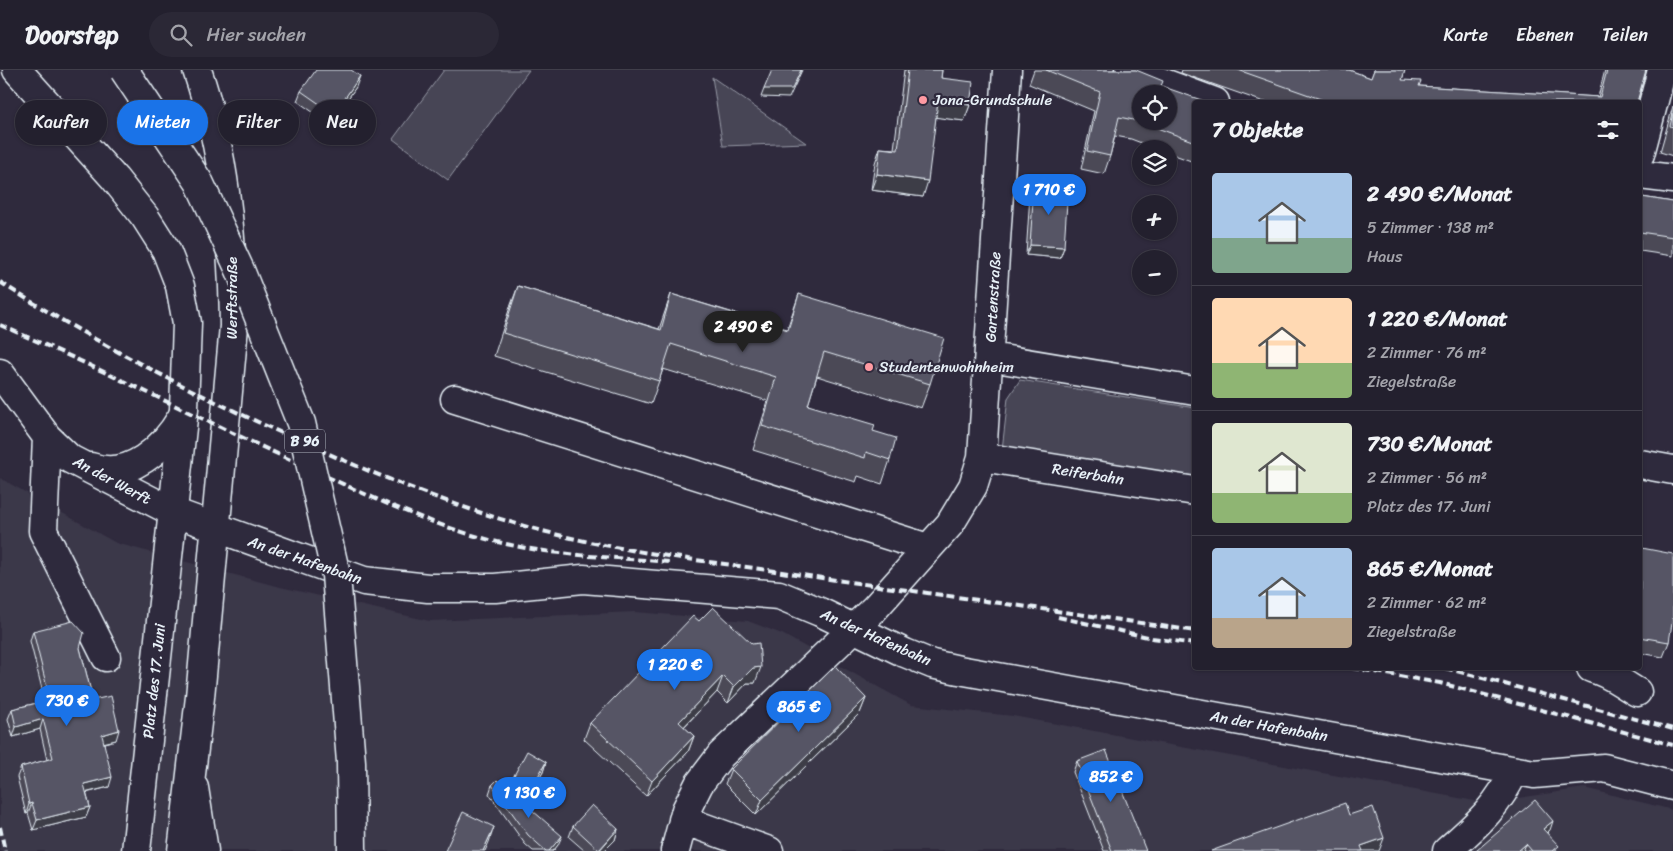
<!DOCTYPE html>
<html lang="de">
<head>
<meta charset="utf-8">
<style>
  :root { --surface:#23202e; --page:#2b2836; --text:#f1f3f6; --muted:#a3a3aa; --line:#403e4a; --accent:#1a73e8 }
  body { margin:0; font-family:Sriracha,sans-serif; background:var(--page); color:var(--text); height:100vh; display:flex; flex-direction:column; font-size:19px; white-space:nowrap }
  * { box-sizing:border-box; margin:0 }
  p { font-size:16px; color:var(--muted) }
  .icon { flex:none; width:28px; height:28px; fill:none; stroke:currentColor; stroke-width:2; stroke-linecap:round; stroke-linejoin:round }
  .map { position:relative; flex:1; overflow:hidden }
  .drawer { position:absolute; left:1192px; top:30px; width:450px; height:570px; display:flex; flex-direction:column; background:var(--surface); border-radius:5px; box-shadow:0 1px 4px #0004,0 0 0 1px var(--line) }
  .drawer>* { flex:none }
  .top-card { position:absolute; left:15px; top:30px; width:475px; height:45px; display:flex; gap:10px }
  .controls { position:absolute; left:1132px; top:15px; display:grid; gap:10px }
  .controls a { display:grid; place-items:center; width:45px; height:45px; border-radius:50%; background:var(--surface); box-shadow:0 1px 4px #0004,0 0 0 1px var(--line); font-size:25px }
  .price { position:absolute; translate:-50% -42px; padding:0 11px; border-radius:18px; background:var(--accent); color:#fff; font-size:16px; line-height:32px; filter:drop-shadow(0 1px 2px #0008) }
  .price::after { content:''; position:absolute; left:50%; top:30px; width:15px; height:11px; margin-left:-8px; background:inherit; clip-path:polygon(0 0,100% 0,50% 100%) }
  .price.selected { background:#222; color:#fff }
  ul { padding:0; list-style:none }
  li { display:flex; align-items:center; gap:15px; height:125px; padding:0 20px }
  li+li { border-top:1px solid var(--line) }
  li span { display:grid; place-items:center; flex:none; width:140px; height:100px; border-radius:5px; color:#555 }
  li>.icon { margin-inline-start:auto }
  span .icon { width:60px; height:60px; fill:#fffc; stroke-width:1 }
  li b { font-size:21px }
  h2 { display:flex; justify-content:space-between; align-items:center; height:60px; padding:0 20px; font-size:21px }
  .tag { padding:0 18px; border-radius:22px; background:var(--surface); box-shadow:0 1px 4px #0004,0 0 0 1px var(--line); font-size:18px; line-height:45px }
  .tag.selected { background:var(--accent); color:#fff }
  header { display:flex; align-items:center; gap:30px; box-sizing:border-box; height:70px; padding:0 25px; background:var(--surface); border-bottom:1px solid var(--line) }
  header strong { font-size:24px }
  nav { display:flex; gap:28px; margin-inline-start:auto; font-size:18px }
  .search { width:350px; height:45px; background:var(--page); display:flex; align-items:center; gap:12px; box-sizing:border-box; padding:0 18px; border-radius:28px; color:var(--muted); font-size:19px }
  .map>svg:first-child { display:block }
  .built { fill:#3b3749 }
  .green { fill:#464455; stroke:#979aa6 }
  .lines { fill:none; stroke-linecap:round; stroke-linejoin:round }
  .minor-casing { stroke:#e8f1f8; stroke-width:31 }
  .major-casing { stroke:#e8f1f8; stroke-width:31 }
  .minor { stroke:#2f2a3d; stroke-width:28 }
  .major { stroke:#2f2a3d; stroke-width:28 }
  .rail { stroke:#e8f1f8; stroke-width:4; stroke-dasharray:8 4; stroke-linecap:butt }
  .highway-bridge-casing { stroke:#e8f1f8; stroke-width:31; stroke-linecap:butt }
  .highway-bridge { stroke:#2f2a3d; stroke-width:28 }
  .wall { fill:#4b4957; stroke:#e8f1f8 }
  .shaded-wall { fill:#3d3c47; stroke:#e8f1f8 }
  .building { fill:#575565; stroke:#e8f1f8; fill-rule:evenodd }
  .poi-dot { fill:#ff9aa2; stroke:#2f2a3d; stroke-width:2 }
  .labels { text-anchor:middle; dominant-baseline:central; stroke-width:4.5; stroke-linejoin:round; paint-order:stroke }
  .shield { fill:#2f2a3d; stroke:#b0b5c0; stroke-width:1 }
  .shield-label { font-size:14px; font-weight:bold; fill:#e8f1f8 }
  .poi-label { font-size:15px; fill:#e8f1f8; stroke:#2f2a3d; text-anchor:start }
  .street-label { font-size:15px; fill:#e8f1f8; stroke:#2f2a3d }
</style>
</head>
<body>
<header>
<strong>Doorstep</strong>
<div class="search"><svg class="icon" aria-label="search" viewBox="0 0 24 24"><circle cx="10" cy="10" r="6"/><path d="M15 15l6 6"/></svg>Hier suchen</div>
<nav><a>Karte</a><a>Ebenen</a><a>Teilen</a></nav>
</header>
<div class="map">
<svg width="1673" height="781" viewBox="0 0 1673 781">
  <rect width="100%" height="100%" fill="#2f2a3d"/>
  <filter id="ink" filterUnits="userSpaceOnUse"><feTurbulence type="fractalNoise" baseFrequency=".02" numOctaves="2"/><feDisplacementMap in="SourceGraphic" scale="10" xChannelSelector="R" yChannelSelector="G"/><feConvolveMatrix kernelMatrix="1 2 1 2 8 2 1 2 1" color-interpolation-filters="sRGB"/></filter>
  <g filter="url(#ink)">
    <!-- built -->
    <path class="built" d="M0,408L116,473L276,516L430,551L635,542L748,551L782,564L911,635L1013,646L1486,733L1584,718L1673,740V781H0Z"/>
    <!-- green -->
    <path class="green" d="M444,0H529L448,110L393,69Z
      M712,7L806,73L723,76Z
      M1020,310L1195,338V417L1002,380L1008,328Z"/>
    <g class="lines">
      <!-- minor casing -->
      <g class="minor-casing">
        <path id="minor" d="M1129,0L1215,32
          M1640,84L1662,0
          M1640,105L1673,109
          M990,287L1195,321
          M0,303L47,367L70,389L173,442L364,511L428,518H495L583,509L779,525L820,542L905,583L932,594L959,600L1534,704L1604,698L1673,716
          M455,329L928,478
          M47,367L43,461L106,587
          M982,387L1195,421
          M1640,394L1673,400
          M91,397C129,411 164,378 182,347
          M1591,598C1609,602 1621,613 1637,622
          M194,718L204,781
          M683,750L769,781
          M675,781L686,740L699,714L721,685L874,539L950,454L973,416L982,387L1007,0
          M1447,781C1476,755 1498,737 1514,701"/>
      </g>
      <!-- major casing -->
      <g class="major-casing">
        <path id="major" d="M17,0L115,109L145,147L166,180L180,216L187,253L184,339L136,781
          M182,781L200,627L234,256C233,170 225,82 197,0"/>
      </g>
      <!-- minor -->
      <use href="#minor" class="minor"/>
      <!-- major -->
      <use href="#major" class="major"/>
      <!-- rail -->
      <path class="rail" d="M0,212C90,270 187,320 284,364C375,405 466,443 563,466C633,483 705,491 775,501C915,522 1055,540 1195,561
        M0,255C104,300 205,351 308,398C369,426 430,455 494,471C551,486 612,487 670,492
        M1058,547L1152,568L1195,574
        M1352,598L1440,613L1673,675
        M1445,598L1673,659
        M0,757L5,781"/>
      <!-- highway-bridge casing -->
      <g class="highway-bridge-casing">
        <path id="highway-bridge" d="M124,0L199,112L240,200L301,353L336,505L351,692L352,781"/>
      </g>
      <!-- highway-bridge -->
      <use href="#highway-bridge" class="highway-bridge"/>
    </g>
    <!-- wall -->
    <path class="wall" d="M904,0H942L941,8L970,35L964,51L936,47L923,127L871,120L875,93L880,78L894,79Z
      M1034,0H1136L1161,16L1195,32V90L1194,92L1169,83V79H1157L1131,69L1115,66L1110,86L1104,104L1081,99L1094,41L1029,14Z
      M1182,0H1349L1371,8L1374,0H1405L1402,10L1419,16L1598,27L1605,0H1646L1637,32H1264L1181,3Z
      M356,17L330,54L297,31L301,21Z
      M1673,36V86L1660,82Z
      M1034,115L1064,177L1060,188L1026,185L1030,125Z
      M1642,127L1673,132V186L1640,181V132Z
      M518,216L659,259L671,224L787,259L799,224L930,314L921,338L817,306L808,335L873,361L890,390L882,414L858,406L856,412L753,380L768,331L663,299L651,334L494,286L509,240Z
      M1640,490L1669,572L1663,587L1640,583Z
      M699,551L755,613H747L728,633L717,622L684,657L694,666L688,682L646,726L584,669L590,653Z
      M33,561L80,578L93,630L116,670L104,673L109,717L86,723L90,737L86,747L33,760L28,743L26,744L17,707L21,697L47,690L40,659L13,667L8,649L12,639L45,631L30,571Z
      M866,628L860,643L756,745L725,714L731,699Z
      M1077,691L1146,781H1104L1073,702Z
      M546,692L543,702L525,734L558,775L553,781H533L525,774L489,724L492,715L507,719L509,715Z
      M573,756L618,759L615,770L604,781H585L569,767Z
      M1550,760L1547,763L1557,781H1476Z"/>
    <!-- shaded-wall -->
    <path class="shaded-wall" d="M801,0H802L789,28L761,27L764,19Z
      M360,6L356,17L330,54L334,44Z
      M938,31L970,35L964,51L933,47Z
      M877,104L928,111L923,127L871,120Z
      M1030,175L1064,177L1060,188L1026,185Z
      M761,597L755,613H747L728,633L734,617L753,598Z
      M723,606L717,622L674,667L679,652Z
      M866,628L860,643L756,745L762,730Z
      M43,649L40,659L13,667L16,657Z
      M119,660L116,670L98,674L102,665Z
      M694,666L688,682L646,726L652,711Z
      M546,692L543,702L524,737L527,726Z
      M112,707L109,717L80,724L84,714Z
      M32,733L28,743L26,744L29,734Z
      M90,737L86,747L33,760L37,750Z
      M1553,751L1550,760L1540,768L1543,759Z
      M494,757L489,772L485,781H483Z
      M618,759L615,770L604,781H599Z
      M562,766L558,775L553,781H549Z
      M1384,768L1379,781H1359L1361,776Z
      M1526,774L1523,781H1518Z"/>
    <!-- building -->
    <path class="building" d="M316,0H351L360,6L334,44L301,21Z
      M772,0H801L792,19H764Z
      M908,0H942L941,8L973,12L970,35L938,31L928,111L877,104L880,78L898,80Z
      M1046,0H1136L1163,11L1161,16L1207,32H1195V72L1138,51L1119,47L1110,86L1087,81L1100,22ZM1141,24H1169V51H1141Z
      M1238,0H1349L1371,8L1374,0H1405L1402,10L1421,11L1419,16L1600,27L1607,0H1646L1637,32H1329Z
      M1673,43V57L1670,56Z
      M1034,115L1068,117L1064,177L1030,175Z
      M1642,127L1673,132V167L1640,162V138Z
      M518,216L661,260L671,224L788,260L799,224L944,268L930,314L824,282L808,335L875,355L873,361L896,368L890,390L866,382L865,388L762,356L776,307L671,274L659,311L503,263Z
      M1642,478L1673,484V547L1669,572L1640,567V490Z
      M713,537L752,574L759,573L761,597L753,598L734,617L723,606L679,652L694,666L652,711L590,653L693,546L699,551Z
      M73,551L84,563L80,578L93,630L111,626L119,660L102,665L112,707L84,714L90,737L37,750L32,733L29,734L21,697L53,688L43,649L16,657L12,639L50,630L33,561Z
      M835,596L866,628L762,730L731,699Z
      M1106,680L1146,781H1112L1077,691Z
      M527,681L546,692L527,726L509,715Z
      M497,710L562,766L549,781H546L528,765L492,715Z
      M1535,730L1553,751L1543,759L1559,776L1553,781H1532L1526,774L1518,781H1476Z
      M1345,733L1349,745L1373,737L1384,768L1361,776L1363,781H1211Z
      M592,735L618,759L599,780L573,756Z
      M463,742L494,757L483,781H445Z"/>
  </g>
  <!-- markers -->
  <g class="poi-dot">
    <circle cx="923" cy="30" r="5"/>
    <circle cx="869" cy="297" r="5"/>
  </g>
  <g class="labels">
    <!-- shield labels -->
    <rect class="shield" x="285" y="359.5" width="40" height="23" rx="4"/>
    <g class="shield-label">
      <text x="305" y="371">B 96</text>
    </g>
    <!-- poi labels -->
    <g class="poi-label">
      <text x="933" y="30">Jona-Grundschule</text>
      <text x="879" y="297">Studentenwohnheim</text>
    </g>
    <!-- street labels -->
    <g class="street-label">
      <text transform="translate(993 227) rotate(-87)">Gartenstraße</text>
      <text transform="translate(232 228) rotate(-90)">Werftstraße</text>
      <text transform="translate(1088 404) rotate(9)">Reiferbahn</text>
      <text transform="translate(112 410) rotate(28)">An der Werft</text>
      <text transform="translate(305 490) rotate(19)">An der Hafenbahn</text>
      <text transform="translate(876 567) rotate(24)">An der Hafenbahn</text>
      <text transform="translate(154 611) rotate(-84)">Platz des 17. Juni</text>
      <text transform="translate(1269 656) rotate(10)">An der Hafenbahn</text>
    </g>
  </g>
</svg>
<div class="controls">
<a><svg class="icon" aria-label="locate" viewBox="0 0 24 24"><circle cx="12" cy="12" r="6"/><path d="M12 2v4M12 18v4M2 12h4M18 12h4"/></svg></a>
<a><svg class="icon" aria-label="layers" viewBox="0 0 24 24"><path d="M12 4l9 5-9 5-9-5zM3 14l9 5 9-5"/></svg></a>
<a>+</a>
<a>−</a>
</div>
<b class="price" style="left:1049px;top:146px">1 710 €</b>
<b class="price selected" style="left:743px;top:283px">2 490 €</b>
<b class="price" style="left:675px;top:621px">1 220 €</b>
<b class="price" style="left:67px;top:657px">730 €</b>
<b class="price" style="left:799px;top:663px">865 €</b>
<b class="price" style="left:1111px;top:733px">852 €</b>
<b class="price" style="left:529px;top:749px">1 130 €</b>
<div class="top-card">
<a class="tag">Kaufen</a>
<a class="tag selected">Mieten</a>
<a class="tag">Filter</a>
<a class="tag">Neu</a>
</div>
<section class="drawer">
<h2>7 Objekte<svg class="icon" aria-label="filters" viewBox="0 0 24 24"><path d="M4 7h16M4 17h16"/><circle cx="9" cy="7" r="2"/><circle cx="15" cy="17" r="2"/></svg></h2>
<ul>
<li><span style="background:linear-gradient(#a9c7e8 65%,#7fa58c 0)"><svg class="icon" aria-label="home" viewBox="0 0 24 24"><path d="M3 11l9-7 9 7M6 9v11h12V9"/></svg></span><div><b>2 490 €/Monat</b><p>5 Zimmer · 138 m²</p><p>Haus</p></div></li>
<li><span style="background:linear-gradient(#ffd9b3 65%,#8fb573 0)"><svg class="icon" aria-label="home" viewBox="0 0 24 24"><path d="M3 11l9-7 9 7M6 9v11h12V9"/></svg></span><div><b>1 220 €/Monat</b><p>2 Zimmer · 76 m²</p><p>Ziegelstraße</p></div></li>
<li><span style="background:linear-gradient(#dfe7d0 70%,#8fb573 0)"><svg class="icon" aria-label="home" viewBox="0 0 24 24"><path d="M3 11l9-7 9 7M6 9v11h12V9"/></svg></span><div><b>730 €/Monat</b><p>2 Zimmer · 56 m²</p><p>Platz des 17. Juni</p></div></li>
<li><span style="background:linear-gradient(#a9c7e8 70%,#b9a48a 0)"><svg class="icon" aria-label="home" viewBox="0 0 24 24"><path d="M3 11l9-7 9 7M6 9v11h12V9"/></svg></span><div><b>865 €/Monat</b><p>2 Zimmer · 62 m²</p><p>Ziegelstraße</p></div></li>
</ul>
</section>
</div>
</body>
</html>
